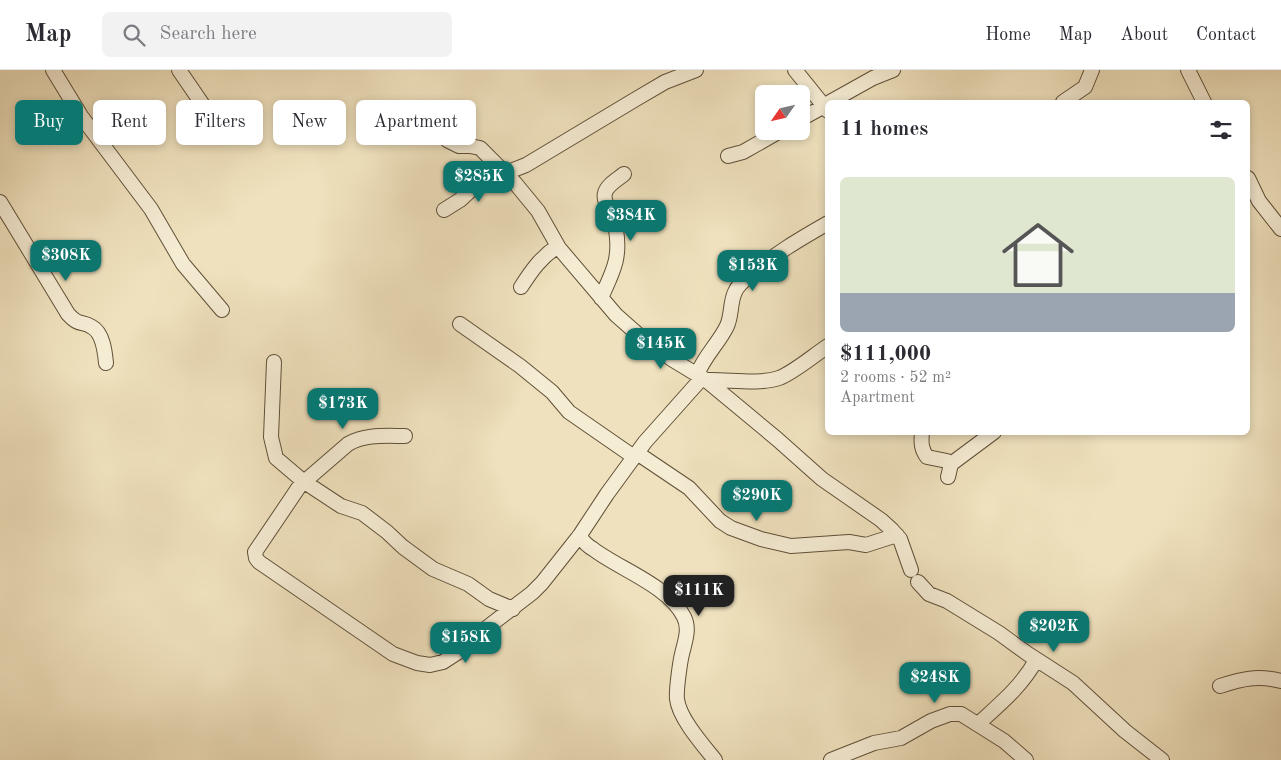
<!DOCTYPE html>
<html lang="en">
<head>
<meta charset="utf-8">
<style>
  :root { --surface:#fff; --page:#f2f2f3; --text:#2b2b33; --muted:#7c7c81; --line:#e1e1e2; --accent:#0f766e }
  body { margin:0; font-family:"Old Standard TT",serif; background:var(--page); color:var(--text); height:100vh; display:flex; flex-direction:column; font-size:19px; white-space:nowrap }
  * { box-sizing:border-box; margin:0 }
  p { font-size:16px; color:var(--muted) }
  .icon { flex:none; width:28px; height:28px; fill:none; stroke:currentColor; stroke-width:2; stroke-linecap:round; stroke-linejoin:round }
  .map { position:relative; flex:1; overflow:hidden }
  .side { position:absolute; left:825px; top:30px; width:425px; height:335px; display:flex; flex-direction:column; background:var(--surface); border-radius:8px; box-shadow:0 2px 8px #0003 }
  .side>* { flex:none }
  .hud { position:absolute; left:15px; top:30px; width:475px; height:45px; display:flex; gap:10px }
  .needle { width:32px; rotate:236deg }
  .buttons { position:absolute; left:755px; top:15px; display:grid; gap:10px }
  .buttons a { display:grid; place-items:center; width:55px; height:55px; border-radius:8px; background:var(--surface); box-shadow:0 2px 8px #0003; font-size:25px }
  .price { position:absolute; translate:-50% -42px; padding:0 11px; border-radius:10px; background:var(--accent); color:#fff; font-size:16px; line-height:32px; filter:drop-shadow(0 1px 2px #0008) }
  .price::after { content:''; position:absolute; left:50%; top:30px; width:15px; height:11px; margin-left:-8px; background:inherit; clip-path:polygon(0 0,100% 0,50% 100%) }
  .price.current { background:#222; color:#fff }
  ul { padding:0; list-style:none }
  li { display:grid; align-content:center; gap:10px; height:265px; padding:0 15px }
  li+li { border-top:1px solid var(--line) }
  li span { display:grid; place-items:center; height:155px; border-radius:8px; color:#555 }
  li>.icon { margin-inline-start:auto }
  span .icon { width:90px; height:90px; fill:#fffc; stroke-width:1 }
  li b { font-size:21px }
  h2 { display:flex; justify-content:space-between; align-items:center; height:60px; padding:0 15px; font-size:21px }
  .pill { padding:0 18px; border-radius:8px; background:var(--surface); box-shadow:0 2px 8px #0003; font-size:18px; line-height:45px }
  .pill.current { background:var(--accent); color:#fff }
  header { display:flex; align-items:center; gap:30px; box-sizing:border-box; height:70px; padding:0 25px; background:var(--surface); border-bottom:1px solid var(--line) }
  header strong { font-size:24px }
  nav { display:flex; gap:28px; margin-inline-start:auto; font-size:18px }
  .search { width:350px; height:45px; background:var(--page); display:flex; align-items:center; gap:12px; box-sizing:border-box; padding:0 18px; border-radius:8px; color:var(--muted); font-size:19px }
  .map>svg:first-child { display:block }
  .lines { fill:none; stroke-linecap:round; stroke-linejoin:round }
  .street-casing { stroke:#605038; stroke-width:16 }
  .street { stroke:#f5ecd4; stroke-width:14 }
</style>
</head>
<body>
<header>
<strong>Map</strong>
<div class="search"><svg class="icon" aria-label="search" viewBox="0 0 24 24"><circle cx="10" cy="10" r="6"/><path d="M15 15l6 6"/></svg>Search here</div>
<nav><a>Home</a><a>Map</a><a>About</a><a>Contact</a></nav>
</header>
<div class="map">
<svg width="1281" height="690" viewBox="0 0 1281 690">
  <rect width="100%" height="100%" fill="#efe1bd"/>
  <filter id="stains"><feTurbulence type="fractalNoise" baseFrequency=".004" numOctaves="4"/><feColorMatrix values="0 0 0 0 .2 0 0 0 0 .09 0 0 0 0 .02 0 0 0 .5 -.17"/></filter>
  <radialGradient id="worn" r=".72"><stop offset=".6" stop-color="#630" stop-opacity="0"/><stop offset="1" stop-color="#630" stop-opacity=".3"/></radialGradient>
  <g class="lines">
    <!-- street casing -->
    <g class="street-casing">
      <path id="street" d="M53,0L81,46L151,139L183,194L222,240
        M179,0L218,57
        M795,0L828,41
        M1188,0L1204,32
        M830,32L873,8L893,0
        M1063,32L1085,17L1092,0
        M801,49L828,34
        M447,70L459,76H470L480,78L515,113L538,141L559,178L616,245L642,268L673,290L706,310L777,369L822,409L881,450L892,460L900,469L911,500
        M728,86L743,82L780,61
        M504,102H508L526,95L636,29L665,12L696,0
        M1248,108L1259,131L1281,159
        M0,132L68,244C80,257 81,250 92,257C103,263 105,282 106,293
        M444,140L460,130L485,107L501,99
        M521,217C532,200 541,187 558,176
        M601,228C612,203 621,189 616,160C615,150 602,131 605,123C607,115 618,109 624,104
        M460,254L520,296L552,322L569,342L634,387
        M274,292L271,367L276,388L303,411L341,436L362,443L387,462L403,477L433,499L468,514L489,529L513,539
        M697,305C704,286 719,273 727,256C732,245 730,232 735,222C738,214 745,210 751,205C774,184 800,169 828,153
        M706,310C728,309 758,315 779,308C793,303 814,285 828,276
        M922,362C921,372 921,379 927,387L947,391L951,394L948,407
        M637,383L689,418L720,451L731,458L761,469L791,476L849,472L866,475L897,465
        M951,394L994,362
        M303,411L255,482L256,488L259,492L393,584L417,593L430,595L443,592L463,579L489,556L532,523L542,513L580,465L607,424L645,372L702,308
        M304,412L348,374C365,364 385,366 405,366
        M579,466C583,471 587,476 593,479C619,499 669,516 684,547C690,559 685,571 682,584C680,592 676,621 677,629C679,648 703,675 715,690
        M918,512L929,524L947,531L999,563L1028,584L1073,613L1125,661L1162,690
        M1220,616C1242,609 1257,605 1281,611
        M978,654C1000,634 1022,616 1036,590
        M831,690L874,673L901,668L931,651L950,644H961L969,649L1004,671L1026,690"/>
    </g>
    <!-- street -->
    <use href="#street" class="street"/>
  </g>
  <rect width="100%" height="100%" filter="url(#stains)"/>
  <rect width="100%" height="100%" fill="url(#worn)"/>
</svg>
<div class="buttons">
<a><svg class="needle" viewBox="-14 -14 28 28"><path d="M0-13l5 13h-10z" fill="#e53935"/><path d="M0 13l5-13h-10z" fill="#7c7c81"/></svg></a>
</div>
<b class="price" style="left:479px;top:133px">$285K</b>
<b class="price" style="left:631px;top:172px">$384K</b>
<b class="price" style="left:66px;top:212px">$308K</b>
<b class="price" style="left:753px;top:222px">$153K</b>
<b class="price" style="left:661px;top:300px">$145K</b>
<b class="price" style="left:343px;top:360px">$173K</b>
<b class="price" style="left:757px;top:452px">$290K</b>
<b class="price current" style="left:699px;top:547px">$111K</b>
<b class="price" style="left:1054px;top:583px">$202K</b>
<b class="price" style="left:466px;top:594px">$158K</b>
<b class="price" style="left:935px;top:634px">$248K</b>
<div class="hud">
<a class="pill current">Buy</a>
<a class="pill">Rent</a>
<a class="pill">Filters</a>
<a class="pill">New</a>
<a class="pill">Apartment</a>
</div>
<section class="side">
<h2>11 homes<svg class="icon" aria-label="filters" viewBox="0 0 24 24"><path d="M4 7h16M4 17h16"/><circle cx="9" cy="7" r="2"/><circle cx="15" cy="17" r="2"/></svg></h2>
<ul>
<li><span style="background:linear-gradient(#dfe7d0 75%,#9aa5b1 0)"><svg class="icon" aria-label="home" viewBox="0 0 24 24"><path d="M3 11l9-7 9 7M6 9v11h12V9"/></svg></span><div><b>$111,000</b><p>2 rooms · 52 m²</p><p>Apartment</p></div></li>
</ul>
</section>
</div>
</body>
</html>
